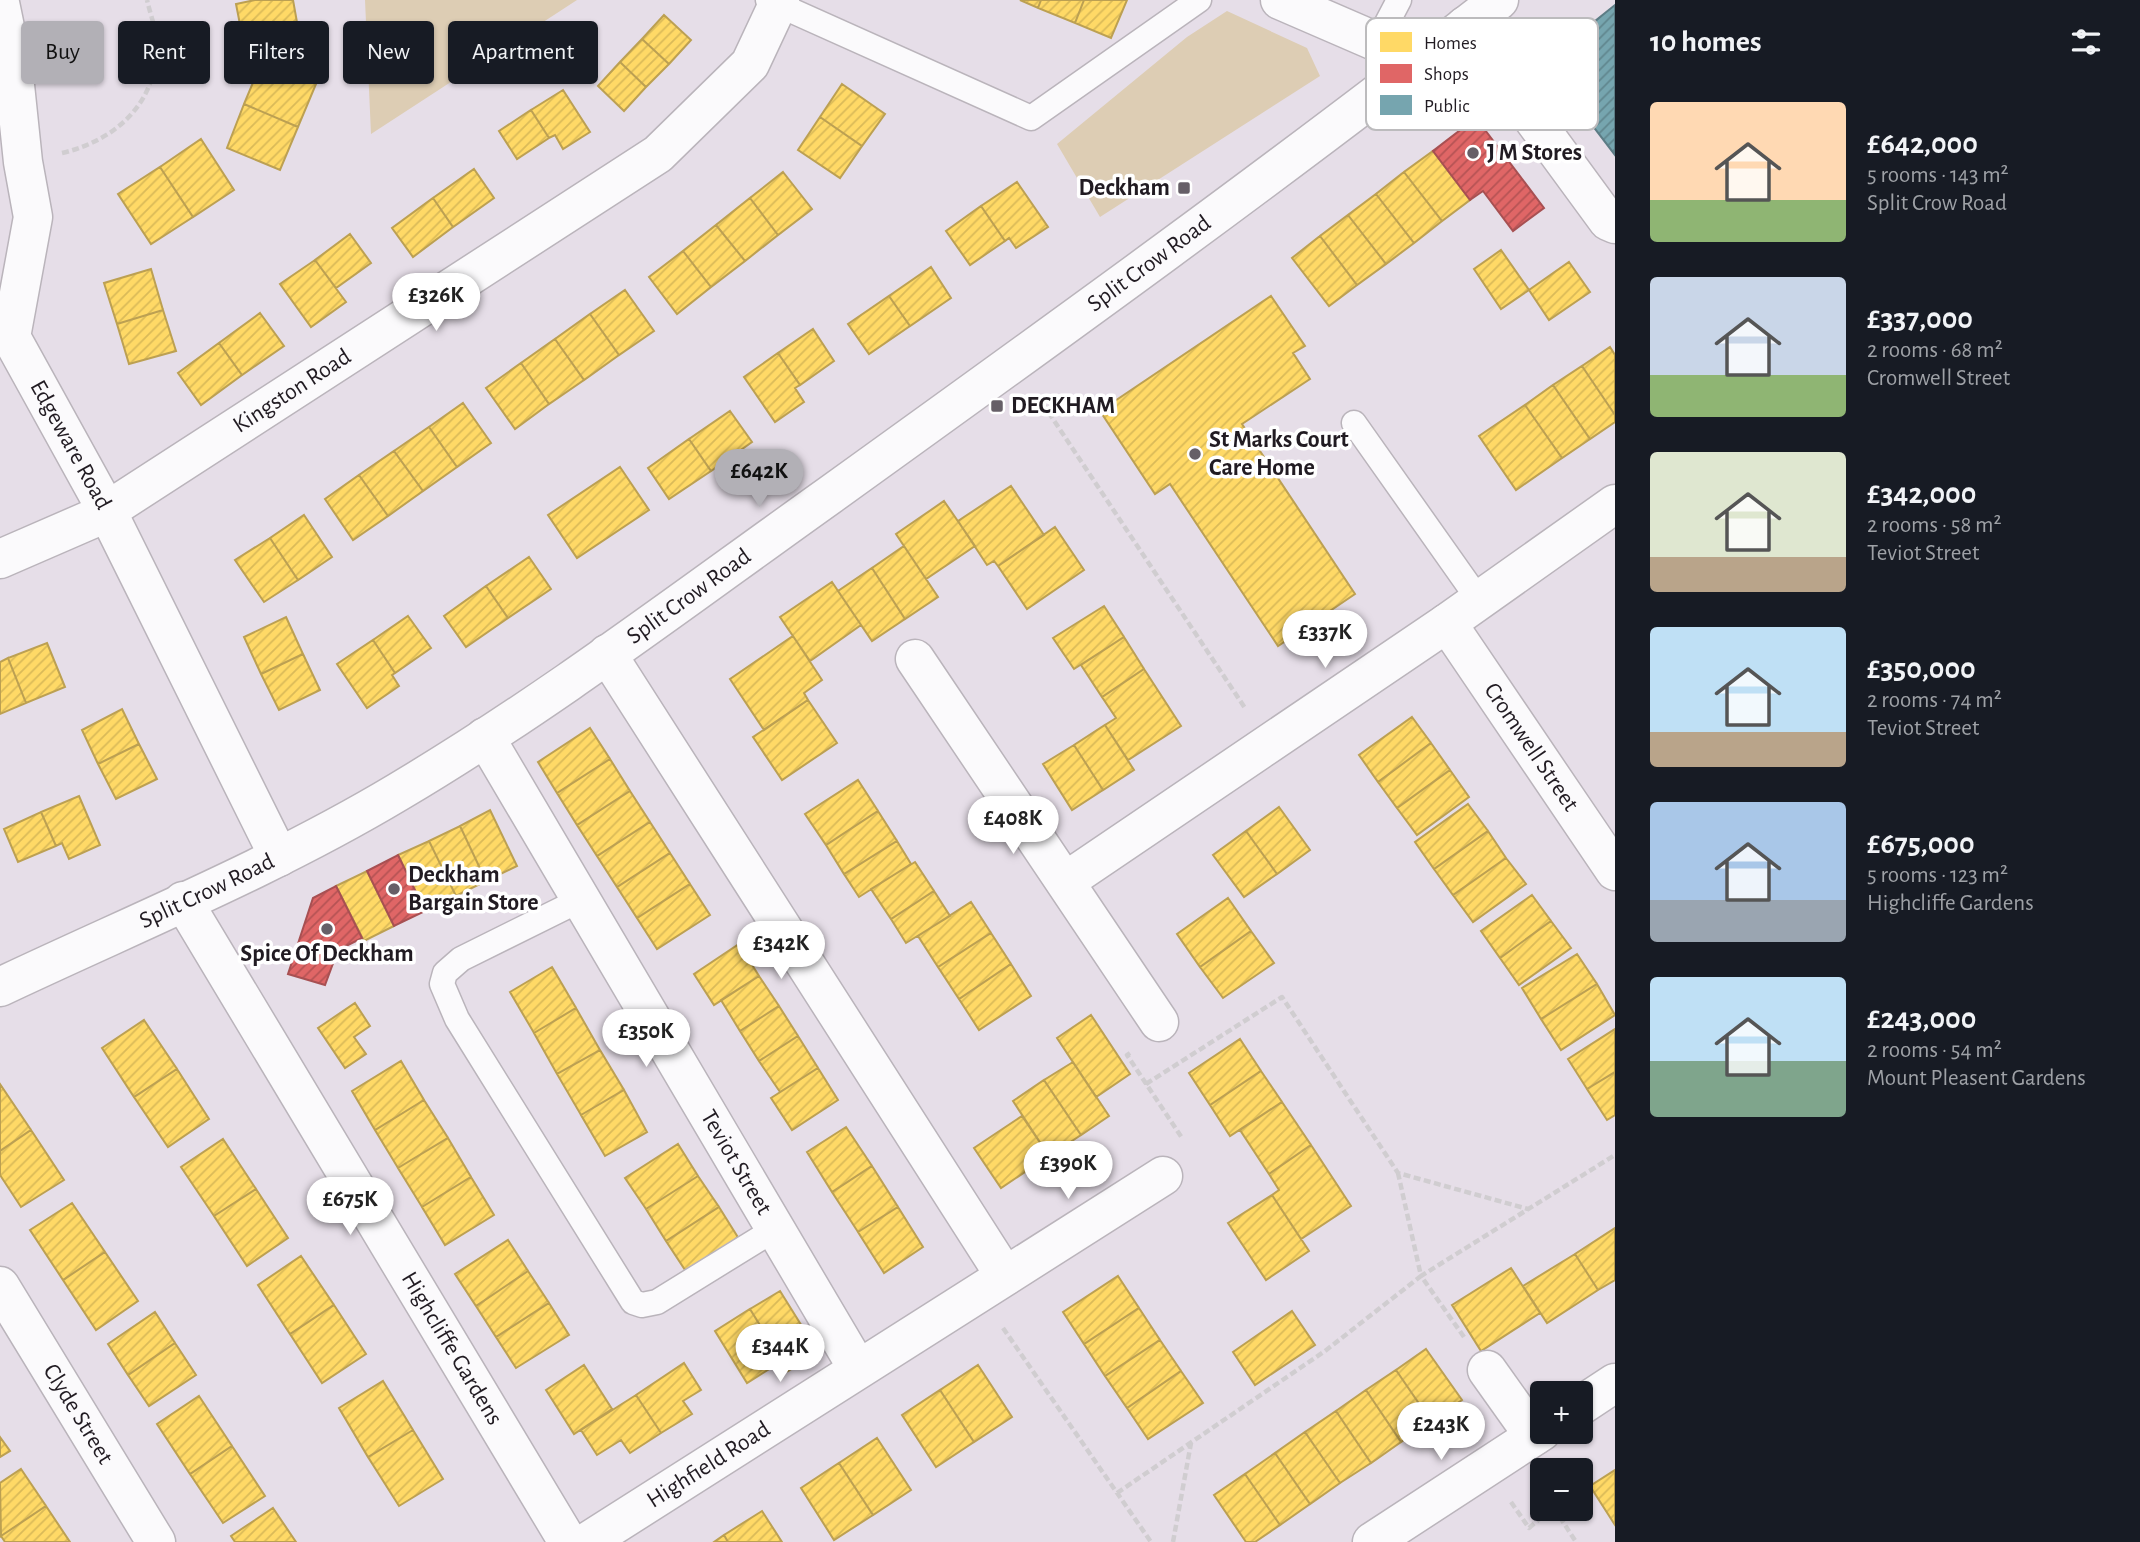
<!DOCTYPE html>
<html lang="en">
<head>
<meta charset="utf-8">
<style>
  :root { --surface:#171b24; --page:#20242c; --text:#f1f3f6; --muted:#9ea1a6; --accent:#b2b0b6 }
  body { margin:0; font-family:"Alegreya Sans",sans-serif; background:var(--page); color:var(--text); height:100vh; display:flex; flex-direction:column; font-size:26px; white-space:nowrap }
  * { box-sizing:border-box; margin:0 }
  p { font-size:23px; color:var(--muted) }
  .icon { flex:none; width:38px; height:38px; fill:none; stroke:currentColor; stroke-width:2; stroke-linecap:round; stroke-linejoin:round }
  .map { position:relative; flex:1; overflow:hidden }
  .drawer { display:flex; flex-direction:column; background:var(--surface); width:525px }
  .drawer>* { flex:none }
  .hud { position:absolute; left:21px; top:21px; width:665px; height:63px; display:flex; gap:14px }
  .fabs { position:absolute; left:1530px; top:1381px; display:grid; gap:14px }
  .fabs a { display:grid; place-items:center; width:63px; height:63px; border-radius:7px; background:var(--surface); box-shadow:0 2px 5px #0004; font-size:35px }
  .price { position:absolute; translate:-50% -60px; padding:0 16px; border-radius:24px; background:#fff; color:#222; font-size:23px; line-height:46px; filter:drop-shadow(0 2px 4px #0008) }
  .price::after { content:''; position:absolute; left:50%; top:42px; width:21px; height:16px; margin-left:-10px; background:inherit; clip-path:polygon(0 0,100% 0,50% 100%) }
  .price.active { background:var(--accent); color:#111 }
  ul { padding:0; list-style:none }
  li { display:flex; align-items:center; gap:21px; height:175px; padding:0 35px }
  li span { display:grid; place-items:center; flex:none; width:196px; height:140px; border-radius:7px; color:#555 }
  li>.icon { margin-inline-start:auto }
  span .icon { width:84px; height:84px; fill:#fffc; stroke-width:1 }
  li b { font-size:30px }
  h2 { display:flex; justify-content:space-between; align-items:center; height:84px; padding:0 35px; font-size:30px }
  .chip { padding:0 24px; border-radius:7px; background:var(--surface); box-shadow:0 2px 5px #0004; font-size:24px; line-height:63px }
  .chip.active { background:var(--accent); color:#111 }
  main { display:flex; flex:1; min-height:0 }
  .map>svg:first-child { display:block }
  .green { fill:#ddcdb4 }
  .homes { fill:url(#homes-hatch); stroke:#bca052; stroke-width:2 }
  .shops { fill:url(#shops-hatch); stroke:#a75052; stroke-width:2 }
  .public { fill:url(#public-hatch); stroke:#5c7c85; stroke-width:2 }
  .lines { fill:none; stroke-linecap:round; stroke-linejoin:round }
  .lane-casing { stroke:#bab4bb; stroke-width:27 }
  .street-casing { stroke:#bab4bb; stroke-width:41 }
  .secondary-casing { stroke:#bab4bb; stroke-width:41 }
  .path { stroke:#d0cdd0; stroke-width:4.5; stroke-dasharray:7 3.5; stroke-linecap:butt }
  .lane { stroke:#fbfafc; stroke-width:24 }
  .street { stroke:#fbfafc; stroke-width:38 }
  .secondary { stroke:#fbfafc; stroke-width:38 }
  .poi-dot { fill:#665f67; stroke:#fff; stroke-width:2.5 }
  .labels { text-anchor:middle; dominant-baseline:central; stroke-width:7; stroke-linejoin:round; paint-order:stroke }
  .poi-label { font-size:24px; font-weight:bold; fill:#211b22; stroke:#fff; text-anchor:start }
  .street-label { font-size:24px; fill:#211b22; stroke:#fff }
  .key { fill:#fff; stroke:#bcbbbd; stroke-width:2 }
  .key-label { font-size:19px; fill:#211b22 }
</style>
</head>
<body>
<main>
<div class="map">
<svg width="1615" height="1542" viewBox="0 0 1615 1542">
  <defs>
    <pattern id="homes-hatch" width="6" height="6" patternUnits="userSpaceOnUse" patternTransform="scale(1.75)"><rect width="6" height="6" fill="#ffd966"/><path d="M-1 1l2-2M0 6l6-6M5 7l2-2" fill="none" stroke="#daba58"/></pattern>
    <pattern id="shops-hatch" width="6" height="6" patternUnits="userSpaceOnUse" patternTransform="scale(1.75)"><rect width="6" height="6" fill="#e06666"/><path d="M-1 1l2-2M0 6l6-6M5 7l2-2" fill="none" stroke="#b55354"/></pattern>
    <pattern id="public-hatch" width="6" height="6" patternUnits="userSpaceOnUse" patternTransform="scale(1.75)"><rect width="6" height="6" fill="#76a5af"/><path d="M-1 1l2-2M0 6l6-6M5 7l2-2" fill="none" stroke="#60868e"/></pattern>
  </defs>
  <rect width="100%" height="100%" fill="#e6dee8"/>
  <!-- green -->
  <path class="green" d="M365,0H577L371,134Z
    M1227,11L1307,48L1320,76L1100,217L1057,144L1187,37Z"/>
  <!-- homes -->
  <path class="homes" d="M255,0H293L300,39L245,50L236,4Z
    M1020,0H1041L1038,8Z
    M1041,0H1084L1075,23L1038,8Z
    M1084,0H1127L1111,38L1075,23Z
    M664,15L691,40L669,64L642,39Z
    M642,39L669,64L646,87L620,62Z
    M262,61L316,84L298,127L244,104Z
    M620,62L646,87L624,111L598,86Z
    M842,84L885,114L862,146L820,117Z
    M563,90L590,132L563,149L555,135L549,138L531,110Z
    M244,104L298,127L280,170L227,148Z
    M531,110L549,138L517,159L499,131Z
    M820,117L862,146L840,178L798,150Z
    M201,139L234,190L193,217L160,167Z
    M1433,151L1470,200L1442,221L1404,172Z
    M160,167L193,217L151,244L118,194Z
    M474,169L494,198L453,227L433,198Z
    M783,172L812,209L778,235L750,198Z
    M1404,172L1442,221L1414,243L1376,194Z
    M1017,182L1048,227L1016,248L1009,238L1005,241L981,206Z
    M1376,194L1414,243L1386,264L1348,215Z
    M433,198L453,227L413,257L392,228Z
    M750,198L778,235L745,261L716,225Z
    M981,206L1005,241L970,265L946,231Z
    M1348,215L1386,264L1357,285L1320,236Z
    M716,225L745,261L711,287L683,251Z
    M350,234L371,263L336,288L315,260Z
    M1320,236L1357,285L1329,306L1292,258Z
    M1501,250L1529,290L1501,309L1474,269Z
    M683,251L711,287L677,314L649,277Z
    M315,260L346,302L311,327L280,284Z
    M1569,262L1590,292L1549,320L1529,290Z
    M931,267L951,298L910,326L889,296Z
    M151,269L163,310L117,324L104,283Z
    M625,290L654,331L619,355L590,314Z
    M889,296L910,326L869,354L848,324Z
    M1271,296L1305,346L1293,353L1310,379L1242,424L1355,594L1278,646L1170,484L1155,494L1100,411Z
    M163,310L176,351L129,364L117,324Z
    M260,313L284,346L242,375L219,343Z
    M590,314L619,355L584,380L555,339Z
    M813,329L834,361L800,385L778,353Z
    M555,339L584,380L549,404L521,363Z
    M219,343L242,375L201,405L178,373Z
    M1610,347L1615,355V415L1582,366Z
    M778,353L800,385L795,388L804,402L775,422L744,377Z
    M521,363L549,404L515,429L486,388Z
    M1582,366L1615,415V422L1590,439L1553,385Z
    M1553,385L1590,439L1562,458L1525,405Z
    M463,403L491,443L457,467L429,427Z
    M1525,405L1562,458L1516,490L1479,436Z
    M730,411L752,442L711,471L689,439Z
    M429,427L457,467L423,491L394,451Z
    M689,439L711,471L669,499L648,468Z
    M394,451L423,491L388,516L359,475Z
    M620,467L649,510L577,558L548,515Z
    M359,475L388,516L353,540L325,499Z
    M1011,486L1044,535L998,566L994,561L987,565L958,521Z
    M944,501L975,546L926,579L896,534Z
    M304,515L332,557L298,580L270,538Z
    M1055,527L1084,570L1027,609L998,566Z
    M270,538L298,580L264,602L235,560Z
    M904,546L938,597L905,619L872,568Z
    M529,557L551,589L508,618L486,586Z
    M872,568L905,619L872,641L838,591Z
    M832,582L861,625L810,661L780,617Z
    M486,586L508,618L466,647L444,616Z
    M1104,606L1124,637L1074,669L1053,638Z
    M408,616L431,648L395,673L373,640Z
    M286,617L303,654L261,674L244,637Z
    M793,636L822,680L804,693L808,700L764,730L730,679Z
    M1124,637L1144,669L1102,697L1081,665Z
    M373,640L395,673L392,675L399,686L367,708L337,664Z
    M47,643L65,687L26,703L8,658Z
    M303,654L320,690L279,710L261,674Z
    M8,658L26,703L0,714V662Z
    M1144,669L1181,726L1128,760L1105,725L1116,718L1102,697Z
    M808,700L837,743L782,780L753,737Z
    M122,709L139,744L98,764L82,730Z
    M1412,717L1431,743L1378,782L1359,755Z
    M1105,725L1134,770L1103,790L1074,745Z
    M590,728L610,759L557,793L538,762Z
    M1431,743L1450,770L1397,808L1378,782Z
    M139,744L157,779L116,799L98,764Z
    M1074,745L1103,790L1072,810L1043,764Z
    M610,759L630,791L577,825L557,793Z
    M1450,770L1469,797L1417,835L1397,808Z
    M858,780L878,811L826,845L805,814Z
    M630,791L650,822L597,856L577,825Z
    M79,796L100,845L69,859L62,843L56,846L41,812Z
    M1468,804L1488,831L1434,869L1415,842Z
    M1279,807L1310,850L1277,874L1246,831Z
    M490,810L517,866L486,881L460,826Z
    M878,811L897,841L844,874L826,845Z
    M41,812L56,846L18,862L4,829Z
    M650,822L670,853L617,887L597,856Z
    M460,826L486,881L456,896L429,841Z
    M1246,831L1277,874L1244,897L1213,855Z
    M1488,831L1506,858L1453,895L1434,869Z
    M429,841L456,896L425,911L398,855Z
    M897,841L911,864L859,897L844,874Z
    M670,853L690,884L637,918L617,887Z
    M1506,858L1526,884L1473,922L1453,895Z
    M915,862L934,891L891,919L871,889Z
    M367,871L394,926L364,941L336,886Z
    M690,884L710,915L657,949L637,918Z
    M934,891L950,916L906,943L891,919Z
    M1532,895L1551,921L1500,958L1481,931Z
    M1228,898L1251,931L1200,967L1177,934Z
    M971,902L991,933L938,967L918,936Z
    M1551,921L1571,948L1519,985L1500,958Z
    M1251,931L1274,963L1223,998L1200,967Z
    M991,933L1011,964L959,999L938,967Z
    M739,944L759,976L714,1005L694,974Z
    M1577,954L1597,984L1541,1019L1522,988Z
    M1011,964L1031,996L979,1030L959,999Z
    M552,967L576,1008L534,1033L510,992Z
    M759,976L779,1006L740,1031L721,1000Z
    M1597,984L1615,1015L1561,1050L1541,1019Z
    M355,1003L370,1026L354,1037L366,1054L345,1068L318,1028Z
    M779,1006L798,1036L759,1061L740,1031Z
    M576,1008L600,1050L557,1074L534,1033Z
    M1091,1015L1130,1074L1096,1097L1057,1038Z
    M144,1020L177,1069L134,1097L102,1048Z
    M1615,1029V1072L1587,1089L1568,1059Z
    M798,1036L818,1068L780,1092L759,1061Z
    M1240,1039L1261,1071L1210,1105L1189,1073Z
    M600,1050L624,1090L581,1115L557,1074Z
    M401,1061L424,1100L375,1130L352,1091Z
    M1073,1062L1109,1116L1081,1135L1044,1080Z
    M818,1068L838,1100L792,1130L771,1098Z
    M177,1069L209,1119L168,1147L134,1097Z
    M1261,1071L1282,1102L1230,1136L1210,1105Z
    M1615,1072V1115L1607,1120L1587,1089Z
    M1044,1080L1081,1135L1049,1156L1013,1101Z
    M0,1084L31,1130L0,1151Z
    M624,1090L647,1132L605,1156L581,1115Z
    M424,1100L448,1138L398,1168L375,1130Z
    M1282,1102L1311,1145L1269,1174L1240,1130Z
    M1022,1116L1049,1156L1001,1188L974,1148Z
    M846,1127L872,1166L832,1192L807,1152Z
    M31,1130L64,1180L21,1207L0,1175V1151Z
    M448,1138L471,1177L422,1207L398,1168Z
    M223,1139L256,1189L214,1216L181,1167Z
    M678,1144L698,1176L646,1209L625,1178Z
    M1311,1145L1351,1206L1301,1239L1272,1195L1279,1190L1269,1174Z
    M872,1166L898,1207L858,1232L832,1192Z
    M698,1176L719,1207L666,1241L646,1209Z
    M471,1177L494,1215L445,1245L422,1207Z
    M256,1189L288,1238L247,1266L214,1216Z
    M1272,1195L1309,1251L1266,1280L1228,1223Z
    M72,1203L105,1252L63,1280L30,1230Z
    M719,1207L739,1239L687,1273L666,1241Z
    M898,1207L923,1247L884,1273L858,1232Z
    M1615,1228V1280L1598,1290L1575,1254Z
    M508,1240L528,1271L476,1306L455,1274Z
    M105,1252L138,1301L96,1330L63,1280Z
    M1575,1254L1598,1290L1547,1323L1523,1286Z
    M301,1256L334,1305L290,1334L258,1285Z
    M1511,1268L1540,1313L1481,1351L1452,1305Z
    M528,1271L549,1303L496,1337L476,1306Z
    M1118,1276L1139,1308L1084,1344L1063,1312Z
    M780,1291L818,1352L788,1371L750,1309Z
    M549,1303L569,1335L516,1368L496,1337Z
    M334,1305L366,1354L322,1383L290,1334Z
    M1139,1308L1160,1340L1105,1376L1084,1344Z
    M750,1309L782,1361L747,1383L715,1331Z
    M1292,1311L1315,1345L1255,1385L1233,1352Z
    M155,1312L175,1343L128,1375L108,1344Z
    M1160,1340L1181,1371L1127,1408L1105,1376Z
    M175,1343L196,1375L149,1406L128,1375Z
    M1426,1349L1462,1400L1431,1421L1396,1370Z
    M684,1363L701,1390L683,1401L692,1414L661,1433L636,1395Z
    M584,1365L612,1409L574,1434L546,1390Z
    M978,1365L1012,1417L974,1442L940,1390Z
    M1396,1370L1431,1421L1401,1442L1366,1390Z
    M1181,1371L1203,1403L1148,1439L1127,1408Z
    M383,1381L413,1430L368,1457L339,1408Z
    M940,1390L974,1442L936,1467L902,1415Z
    M1366,1390L1401,1442L1371,1463L1336,1411Z
    M636,1395L661,1433L630,1453L621,1440L597,1455L581,1430Z
    M199,1396L232,1446L190,1474L157,1424Z
    M1336,1411L1371,1463L1340,1483L1305,1432Z
    M413,1430L443,1479L399,1506L368,1457Z
    M1305,1432L1340,1483L1310,1504L1275,1453Z
    M0,1437L10,1451L0,1457Z
    M877,1438L911,1490L873,1515L839,1463Z
    M232,1446L265,1496L223,1523L190,1474Z
    M1275,1453L1310,1504L1280,1525L1245,1474Z
    M839,1463L873,1515L834,1540L801,1488Z
    M21,1469L46,1506L1,1536L0,1483Z
    M1615,1470V1525L1590,1486Z
    M1245,1474L1280,1525L1255,1542H1246L1214,1495Z
    M46,1506L70,1542H5L1,1536Z
    M273,1508L296,1542H235L231,1536Z
    M762,1511L782,1542H728L724,1535Z
    M724,1535L728,1542H714Z"/>
  <!-- shops -->
  <path class="shops" d="M1476,118L1544,208L1513,231L1483,191L1470,200L1433,151Z
    M398,855L425,911L394,926L367,871Z
    M336,886L362,938L338,950L325,985L288,974L313,898Z"/>
  <!-- public -->
  <path class="public" d="M1615,5V155L1544,62Z"/>
  <g class="lines">
    <!-- lane casing -->
    <g class="lane-casing">
      <path id="lane" d="M768,0L1031,118L1199,0
        M1377,42L1399,0
        M1354,423L1479,600
        M580,900L461,959L445,973L442,984L457,1019L633,1302L642,1305L657,1302L775,1229"/>
    </g>
    <!-- street casing -->
    <g class="street-casing">
      <g id="street">
        <path d="M1280,0L1377,42L1414,64"/>
        <path id="s1" d="M0,3L13,66L23,162L33,217L11,337L107,511L279,857"/>
        <path d="M1465,26L1608,221L1615,224"/>
        <path id="s2" d="M0,559L99,516L658,154L750,64L780,0"/>
        <path id="s3" d="M1447,623L1615,871"/>
        <path d="M607,654L1005,1276"/>
        <path d="M915,659L1159,1022"/>
        <path id="s4" d="M485,737L858,1369"/>
        <path d="M1066,881L1447,623L1615,504"/>
        <path id="s5" d="M183,901L568,1542"/>
        <path id="s6" d="M0,1286L156,1542"/>
        <path d="M1487,1370L1534,1436"/>
        <path d="M1580,1406L1615,1383"/>
        <path id="s7" d="M587,1542L1163,1176"/>
        <path d="M1372,1542L1542,1431"/>
      </g>
    </g>
    <!-- secondary casing -->
    <g class="secondary-casing">
      <g id="secondary">
        <path id="s8" d="M0,987C133,924 271,868 398,792C548,703 688,596 830,495C1055,333 1280,171 1499,0"/>
      </g>
    </g>
    <!-- path -->
    <path class="path" d="M62,153C117,140 158,102 157,42C156,29 150,13 147,0
      M1037,395L1245,708
      M1130,1053L1127,1055L1182,1138
      M1146,1084L1282,997L1398,1173L1528,1209
      M1003,1328L1151,1542
      M1464,1337L1421,1276L1615,1155
      M1117,1493L1325,1351L1421,1276L1398,1173
      M1511,1502L1529,1528L1552,1508
      M1554,1508L1576,1542
      M1173,1542L1191,1443"/>
    <!-- lane -->
    <use href="#lane" class="lane"/>
    <!-- street -->
    <use href="#street" class="street"/>
    <!-- secondary -->
    <use href="#secondary" class="secondary"/>
  </g>
  <!-- markers -->
  <g class="poi-dot">
    <circle cx="1473" cy="153" r="7"/>
    <rect x="1177" y="181" width="14" height="14" rx="3.5"/>
    <rect x="990" y="399" width="14" height="14" rx="3.5"/>
    <circle cx="1195" cy="454" r="7"/>
    <circle cx="394" cy="889" r="7"/>
    <circle cx="327" cy="929" r="7"/>
  </g>
  <g class="labels">
    <!-- poi labels -->
    <g class="poi-label">
      <text x="1487" y="153">J M Stores</text>
      <text x="1170" y="188" text-anchor="end">Deckham</text>
      <text x="1011" y="406">DECKHAM</text>
      <text x="1209" y="440">St Marks Court<tspan x="1209" dy="28">Care Home</tspan></text>
      <text x="408" y="875">Deckham<tspan x="408" dy="28">Bargain Store</tspan></text>
      <text x="327" y="954" text-anchor="middle">Spice Of Deckham</text>
    </g>
    <!-- street labels -->
    <g class="street-label">
      <text stroke="none"><textPath href="#s8" startOffset="1362">Split Crow Road</textPath></text>
      <text stroke="none"><textPath href="#s2" startOffset="338">Kingston Road</textPath></text>
      <text stroke="none"><textPath href="#s1" startOffset="462">Edgeware Road</textPath></text>
      <text stroke="none"><textPath href="#s8" startOffset="794">Split Crow Road</textPath></text>
      <text stroke="none"><textPath href="#s3" startOffset="150">Cromwell Street</textPath></text>
      <text stroke="none"><textPath href="#s8" startOffset="228">Split Crow Road</textPath></text>
      <text stroke="none"><textPath href="#s4" startOffset="494">Teviot Street</textPath></text>
      <text stroke="none"><textPath href="#s5" startOffset="522">Highcliffe Gardens</textPath></text>
      <text stroke="none"><textPath href="#s6" startOffset="150">Clyde Street</textPath></text>
      <text stroke="none"><textPath href="#s7" startOffset="144">Highfield Road</textPath></text>
    </g>
  </g>
  <!-- legend -->
  <rect x="1366" y="18" width="232" height="112" rx="10" class="key"/>
  <rect x="1380" y="32" width="32" height="20" fill="#ffd966"/>
  <rect x="1380" y="64" width="32" height="19" fill="#e06666"/>
  <rect x="1380" y="95" width="32" height="20" fill="#76a5af"/>
  <g class="key-label">
    <text x="1424" y="49">Homes</text>
    <text x="1424" y="80">Shops</text>
    <text x="1424" y="112">Public</text>
  </g>
</svg>
<div class="fabs">
<a>+</a>
<a>−</a>
</div>
<b class="price" style="left:436px;top:333px">£326K</b>
<b class="price active" style="left:759px;top:509px">£642K</b>
<b class="price" style="left:1325px;top:670px">£337K</b>
<b class="price" style="left:1013px;top:856px">£408K</b>
<b class="price" style="left:781px;top:981px">£342K</b>
<b class="price" style="left:646px;top:1069px">£350K</b>
<b class="price" style="left:1068px;top:1201px">£390K</b>
<b class="price" style="left:350px;top:1237px">£675K</b>
<b class="price" style="left:780px;top:1384px">£344K</b>
<b class="price" style="left:1441px;top:1462px">£243K</b>
<div class="hud">
<a class="chip active">Buy</a>
<a class="chip">Rent</a>
<a class="chip">Filters</a>
<a class="chip">New</a>
<a class="chip">Apartment</a>
</div>
</div>
<section class="drawer">
<h2>10 homes<svg class="icon" aria-label="filters" viewBox="0 0 24 24"><path d="M4 7h16M4 17h16"/><circle cx="9" cy="7" r="2"/><circle cx="15" cy="17" r="2"/></svg></h2>
<ul>
<li><span style="background:linear-gradient(#ffd9b3 70%,#8fb573 0)"><svg class="icon" aria-label="home" viewBox="0 0 24 24"><path d="M3 11l9-7 9 7M6 9v11h12V9"/></svg></span><div><b>£642,000</b><p>5 rooms · 143 m²</p><p>Split Crow Road</p></div></li>
<li><span style="background:linear-gradient(#c9d6e8 70%,#8fb573 0)"><svg class="icon" aria-label="home" viewBox="0 0 24 24"><path d="M3 11l9-7 9 7M6 9v11h12V9"/></svg></span><div><b>£337,000</b><p>2 rooms · 68 m²</p><p>Cromwell Street</p></div></li>
<li><span style="background:linear-gradient(#dfe7d0 75%,#b9a48a 0)"><svg class="icon" aria-label="home" viewBox="0 0 24 24"><path d="M3 11l9-7 9 7M6 9v11h12V9"/></svg></span><div><b>£342,000</b><p>2 rooms · 58 m²</p><p>Teviot Street</p></div></li>
<li><span style="background:linear-gradient(#bfe0f5 75%,#b9a48a 0)"><svg class="icon" aria-label="home" viewBox="0 0 24 24"><path d="M3 11l9-7 9 7M6 9v11h12V9"/></svg></span><div><b>£350,000</b><p>2 rooms · 74 m²</p><p>Teviot Street</p></div></li>
<li><span style="background:linear-gradient(#a9c7e8 70%,#9aa5b1 0)"><svg class="icon" aria-label="home" viewBox="0 0 24 24"><path d="M3 11l9-7 9 7M6 9v11h12V9"/></svg></span><div><b>£675,000</b><p>5 rooms · 123 m²</p><p>Highcliffe Gardens</p></div></li>
<li><span style="background:linear-gradient(#bfe0f5 60%,#7fa58c 0)"><svg class="icon" aria-label="home" viewBox="0 0 24 24"><path d="M3 11l9-7 9 7M6 9v11h12V9"/></svg></span><div><b>£243,000</b><p>2 rooms · 54 m²</p><p>Mount Pleasent Gardens</p></div></li>
</ul>
</section>
</main>
</body>
</html>
